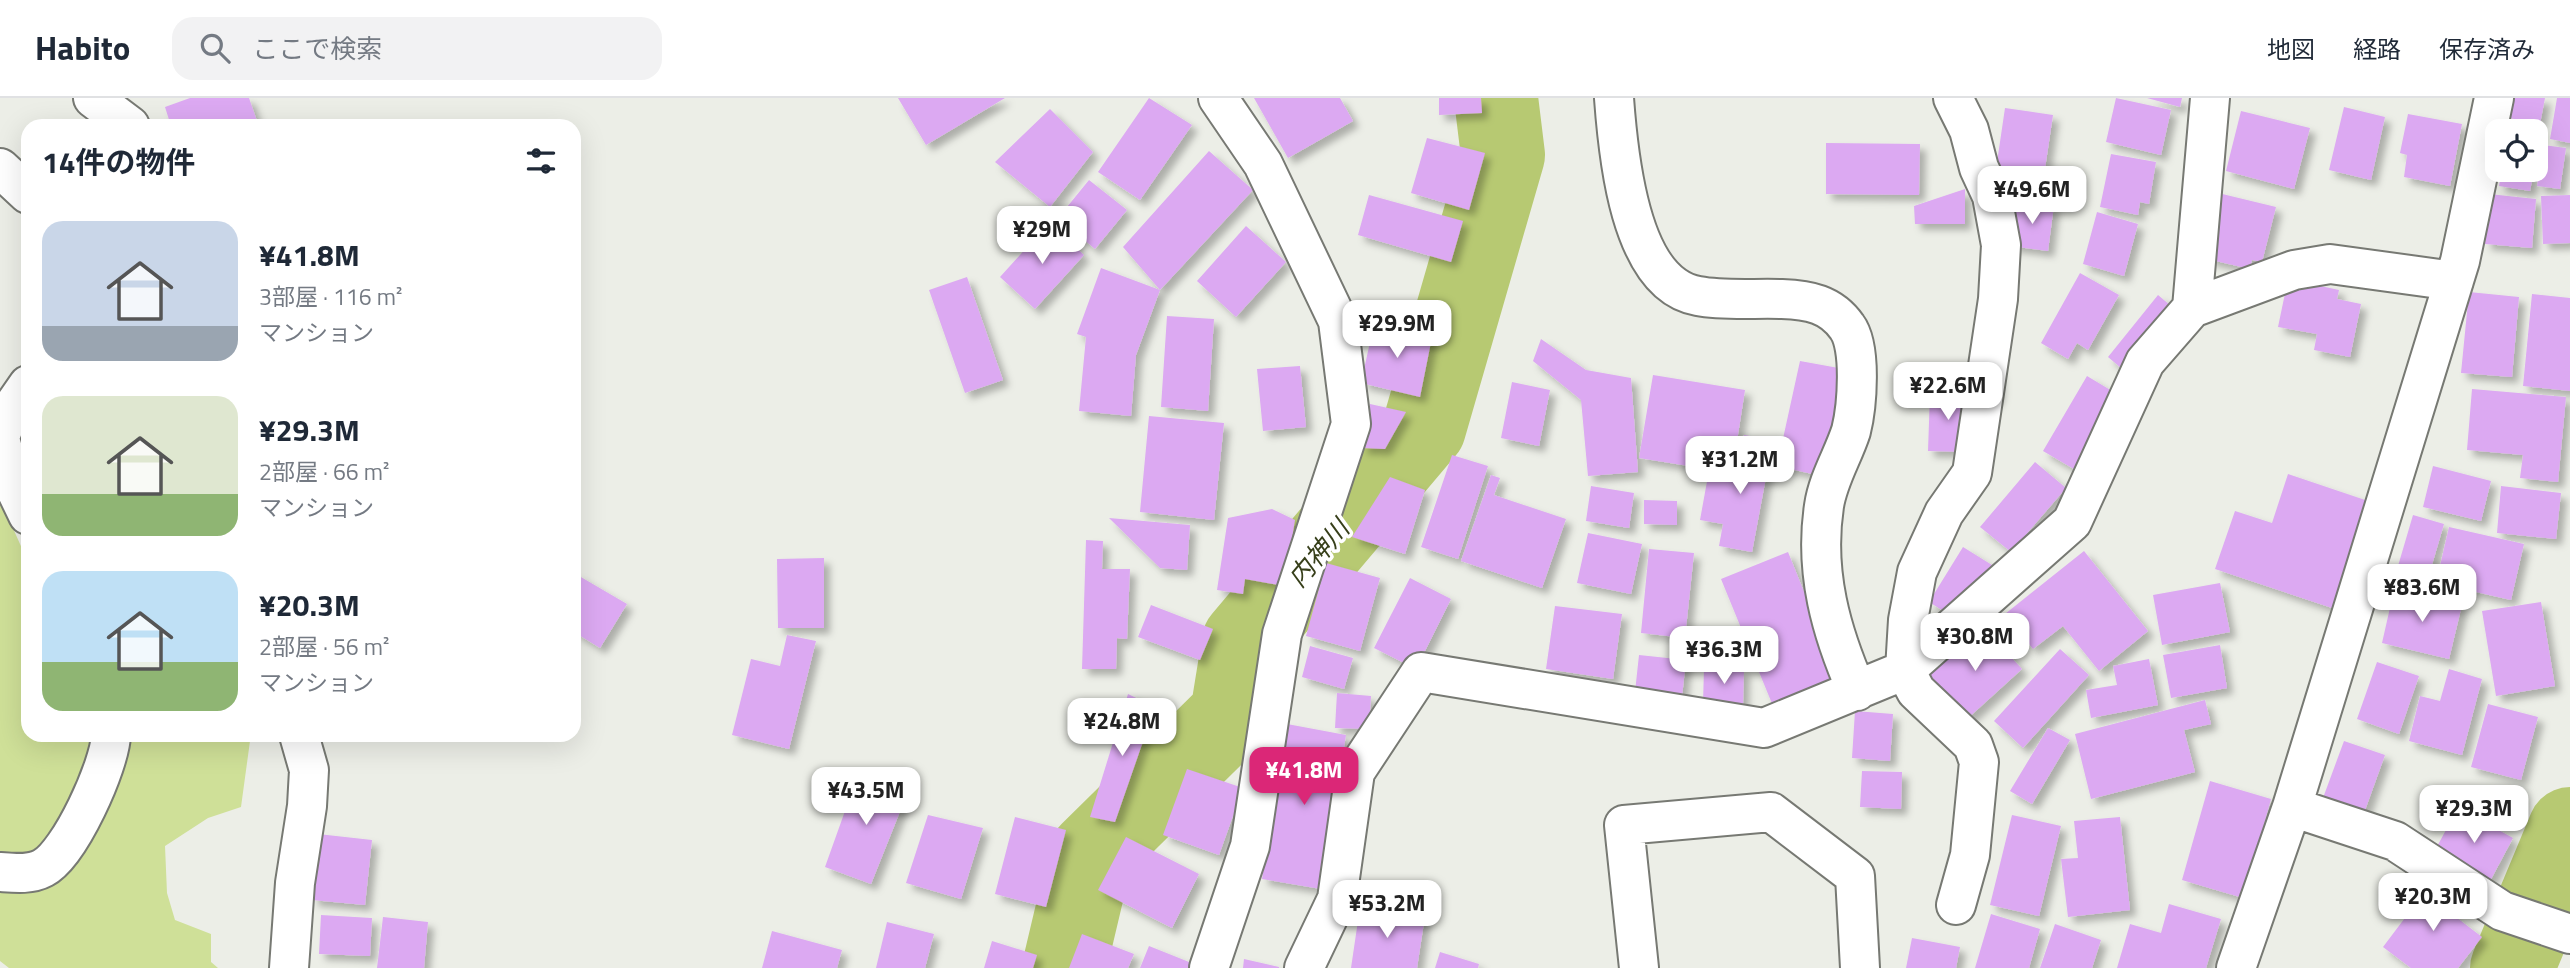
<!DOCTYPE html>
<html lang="ja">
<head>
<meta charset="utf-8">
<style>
  :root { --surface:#fff; --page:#f2f2f3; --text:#1f2937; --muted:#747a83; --line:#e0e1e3; --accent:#db2777 }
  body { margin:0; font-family:"Titillium Web","Noto Sans JP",sans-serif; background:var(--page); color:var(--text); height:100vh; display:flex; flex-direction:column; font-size:26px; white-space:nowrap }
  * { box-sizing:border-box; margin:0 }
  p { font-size:23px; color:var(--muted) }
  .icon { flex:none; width:38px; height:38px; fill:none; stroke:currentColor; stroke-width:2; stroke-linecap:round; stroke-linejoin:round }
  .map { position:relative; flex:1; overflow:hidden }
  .panel { position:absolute; left:21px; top:21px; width:560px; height:623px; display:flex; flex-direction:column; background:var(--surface); border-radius:21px; box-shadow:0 7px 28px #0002 }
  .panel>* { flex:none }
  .tools { position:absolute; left:2485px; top:21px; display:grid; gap:14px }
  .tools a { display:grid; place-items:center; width:63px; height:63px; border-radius:14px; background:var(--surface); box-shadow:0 7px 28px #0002; font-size:35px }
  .price { position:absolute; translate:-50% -60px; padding:0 16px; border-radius:14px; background:#fff; color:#222; font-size:23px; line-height:46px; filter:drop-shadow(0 2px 4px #0008) }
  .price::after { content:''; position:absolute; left:50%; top:42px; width:21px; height:16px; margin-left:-10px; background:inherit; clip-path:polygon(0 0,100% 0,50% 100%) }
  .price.active { background:var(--accent); color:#fff }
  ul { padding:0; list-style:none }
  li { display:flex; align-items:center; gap:21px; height:175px; padding:0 21px }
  li span { display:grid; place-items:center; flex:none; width:196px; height:140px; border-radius:21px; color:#555 }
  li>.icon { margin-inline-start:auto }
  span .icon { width:84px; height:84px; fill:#fffc; stroke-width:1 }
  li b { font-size:30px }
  h2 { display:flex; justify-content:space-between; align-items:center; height:84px; padding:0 21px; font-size:30px }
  header { display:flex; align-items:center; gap:42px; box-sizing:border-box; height:98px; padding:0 35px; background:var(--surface); border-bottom:2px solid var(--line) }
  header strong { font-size:33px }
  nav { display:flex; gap:38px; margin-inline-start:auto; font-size:24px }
  .search { width:490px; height:63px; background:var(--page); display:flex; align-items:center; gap:18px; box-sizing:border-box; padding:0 24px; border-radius:21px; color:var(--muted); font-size:26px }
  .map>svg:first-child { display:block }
  .green { fill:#cfe098 }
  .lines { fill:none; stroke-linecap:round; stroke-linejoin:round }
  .river { stroke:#b7c972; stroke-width:84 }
  .building { fill:#dca9f2; filter:url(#shadow) }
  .minor-casing { stroke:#777973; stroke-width:42 }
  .minor { stroke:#fff; stroke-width:38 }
  .labels { text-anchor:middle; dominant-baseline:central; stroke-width:7; stroke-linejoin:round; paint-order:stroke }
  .water-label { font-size:26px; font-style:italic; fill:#373f1a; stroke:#fff }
</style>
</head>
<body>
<header>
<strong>Habito</strong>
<div class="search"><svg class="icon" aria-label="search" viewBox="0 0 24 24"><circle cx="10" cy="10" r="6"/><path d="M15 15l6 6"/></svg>ここで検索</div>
<nav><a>地図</a><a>経路</a><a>保存済み</a></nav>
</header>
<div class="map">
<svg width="2570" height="870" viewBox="0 0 2570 870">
  <defs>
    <filter id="shadow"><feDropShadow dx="6" dy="6" stdDeviation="3.5" flood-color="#0004"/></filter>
  </defs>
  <rect width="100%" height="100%" fill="#eceee7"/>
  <!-- green -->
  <path class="green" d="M0,401L28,464V637H247L250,643L241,709L208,720L165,748L167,795L175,822L211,836V864L218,870H9L0,863Z"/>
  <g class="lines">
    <!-- river -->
    <path class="river" d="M1064,870L1091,756L1232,617L1244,543L1424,330L1503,57L1496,0
      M2512,870L2570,731"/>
  </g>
  <!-- building -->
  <path class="building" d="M190,0H249L258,26L171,28L165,9Z
    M898,0H1005L926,47Z
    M1149,0L1192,27L1140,102L1098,74Z
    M1254,0H1340L1353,23L1288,60Z
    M1439,0H1481L1482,15L1439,17Z
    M2116,0L2171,12L2161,57L2106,44Z
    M2147,0H2182L2180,9Z
    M2512,0H2545L2540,26L2509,20Z
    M2557,0H2570V45L2550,41Z
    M2344,9L2385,19L2371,82L2329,72Z
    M2005,10L2053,17L2043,84L2014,80L2015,74L1996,71Z
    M1050,11L1093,54L1050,109L995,64Z
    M2241,13L2310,30L2294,91L2226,73Z
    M2408,16L2462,26L2450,88L2404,79L2407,57L2400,55Z
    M2510,24L2541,30L2537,53L2536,33H2509Z
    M1427,40L1485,55L1469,112L1411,95Z
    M1826,45L1920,46L1919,97L1826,96Z
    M2543,47L2566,50L2560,91L2537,88Z
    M1209,53L1253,92L1160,192L1136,257L1131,318L1079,313L1086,239L1077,236L1101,170L1160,192L1123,149Z
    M2111,56L2156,64L2149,106L2140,104L2138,117L2100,109Z
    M2502,72H2534L2530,93L2499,88Z
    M1089,82L1127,112L1095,151L1058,120Z
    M1965,91V126H1915L1914,108Z
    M2214,94L2276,109L2262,164L2252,162L2250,171L2207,161Z
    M2489,96L2536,101L2532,150L2485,146Z
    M1369,97L1463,123L1451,164L1358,137Z
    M2570,97V145L2543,146L2541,98Z
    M2015,103L2054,107L2048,153L2010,148Z
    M2097,114L2138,126L2124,178L2083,166Z
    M1049,125L1084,157L1035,211L1000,179Z
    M1246,128L1286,164L1236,219L1197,183Z
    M2080,175L2119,197L2088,252L2077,245L2068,261L2041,245Z
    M967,179L1003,282L965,295L929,192Z
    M2288,181L2339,192L2337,201L2361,206L2350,259L2314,252L2317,236L2278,229Z
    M2469,194L2519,199L2512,279L2461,275Z
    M2532,196L2570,200V293L2523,288Z
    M2158,197L2177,213L2127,275L2108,259Z
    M1167,218L1214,221L1208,313L1161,309Z
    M1374,226L1432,239L1420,299L1361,285Z
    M1541,241L1586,272L1631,280L1638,374L1588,378L1581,302L1533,263Z
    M1800,263L1844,271L1821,378L1777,368Z
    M1300,268L1306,329L1263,333L1257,271Z
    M1653,277L1745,292L1732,375L1639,360Z
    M2087,278L2122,299L2079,374L2043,353Z
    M1512,284L1550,292L1539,348L1501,340Z
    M2472,291L2566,299L2558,384L2520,380L2523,357L2467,352Z
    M1930,295L1969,296L1967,354L1928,353Z
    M1370,306L1406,314L1385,351L1361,350Z
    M1149,318L1224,325L1214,422L1140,414Z
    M1744,337L1773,342L1752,454L1719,448L1723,426L1700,422L1708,378L1736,384Z
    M1452,357L1488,368L1458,461L1421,449Z
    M2035,364L2066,390L2011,454L1980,429Z
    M2433,368L2491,383L2481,423L2423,409Z
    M2288,376L2371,404L2335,511L2215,471L2235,413L2272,425Z
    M1491,377L1500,380L1494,397L1566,421L1542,490L1461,463Z
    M1390,379L1425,392L1405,456L1352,439Z
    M1591,388L1634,395L1629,430L1586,423Z
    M2501,388L2561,395L2556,441L2497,435Z
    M1644,402L1677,403V427L1644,426Z
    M1272,411L1295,422L1284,488L1245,481L1243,496L1217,492L1228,420Z
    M2413,417L2444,426L2429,477L2398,468Z
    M1109,420L1190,427L1187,472L1160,470Z
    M2449,429L2524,446L2511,502L2436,485Z
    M1588,435L1642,446L1631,496L1577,485Z
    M1086,442L1103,443L1102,471H1130L1127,541L1117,540L1116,571H1082Z
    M1963,449L1992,467L1958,522L1929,504Z
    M1649,451L1694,455L1685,540L1641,535Z
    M2084,453L2148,533L2099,573L2063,528L2033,551L2005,516Z
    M1788,454L1839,581L1773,608L1721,481Z
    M824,460V530H778L777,461Z
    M1326,465L1380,480L1360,553L1306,538Z
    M574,475L627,506L600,550L574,534Z
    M1410,480L1451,501L1416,571L1374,550Z
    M2220,485L2230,534L2162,547L2153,497Z
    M2394,492L2462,507L2449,561L2382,545Z
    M2541,504L2555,588L2496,598L2482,513Z
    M1151,507L1213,531L1200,562L1138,539Z
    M1555,508L1622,516L1613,581L1546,571Z
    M1983,529L2022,571L1967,621L1928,578Z
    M787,537L816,543L789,651L732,637L751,561L780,568Z
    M2220,547L2227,590L2171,600L2163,557Z
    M1310,548L1353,560L1344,591L1302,579Z
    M2060,551L2089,577L2023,650L1994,623Z
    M1639,557L1686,562L1682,599L1635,594Z
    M2149,561L2158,607L2091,620L2086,592L2117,587L2113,568Z
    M2377,564L2419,578L2399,636L2357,621Z
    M1704,570L1744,571L1743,607L1703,606Z
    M2449,571L2482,581L2462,657L2409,643L2420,598L2440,603Z
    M1337,595L1371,598L1369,631L1335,630Z
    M1128,596L1155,609L1115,724L1090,719Z
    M2205,602L2211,626L2184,632L2195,674L2091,701L2075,636Z
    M2488,606L2538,619L2521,682L2471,669Z
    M1855,613L1893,616L1890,663L1852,660Z
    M1287,626L1346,637L1321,791L1262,781Z
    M2048,630L2070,642L2032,706L2010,693Z
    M2344,643L2385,657L2364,715L2323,700Z
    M860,671L909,691L871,786L825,769Z
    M1187,671L1243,690L1219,757L1163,737Z
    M1862,673L1902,674L1901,711L1860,709Z
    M2210,683L2271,701L2243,800L2182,782Z
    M2458,710L2513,740L2489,785L2434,754Z
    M928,717L983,730L961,801L906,785Z
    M2012,717L2061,728L2039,818L1990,807Z
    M1015,719L1066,732L1046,809L995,796Z
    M2120,719L2130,812L2068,819L2061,761L2078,760L2074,723Z
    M318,736L372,742L365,807L312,802Z
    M1126,739L1199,776L1172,830L1098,792Z
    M2435,780L2460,799L2448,813L2482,839L2458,870H2411L2383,849Z
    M2169,806L2221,821L2206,870H2117L2130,826L2161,835Z
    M1360,809L1425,818L1417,870H1351Z
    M1991,816L2040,831L2029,870H1975Z
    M321,817L372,820L370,858L319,856Z
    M383,819L428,824L424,870H377Z
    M887,824L934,836L925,870H876Z
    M2055,826L2101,842L2092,870H2040Z
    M772,833L842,852L837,870H762Z
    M1082,836L1134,856L1128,870H1069Z
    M1912,840L1960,849L1956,870H1906Z
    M992,843L1037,857L1033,870H984Z
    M1149,848L1204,870H1140Z
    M1440,854L1479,866L1478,870H1435Z
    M1244,861L1279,869V870H1243Z"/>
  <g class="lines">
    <!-- minor casing -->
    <g class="minor-casing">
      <path id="minor" d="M93,0L130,28
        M1614,0C1618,55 1629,186 1698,198C1724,203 1755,200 1782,201C1809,202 1831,206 1847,229C1862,249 1857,309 1851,333C1843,358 1828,381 1824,408C1814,474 1831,534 1857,593
        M1953,0L1969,32L1979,70L1992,98L2001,147L1998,201L1972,375L1944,415L1917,474L1908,522L1905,572L1916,593L1973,647L1979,664L1970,757L1956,807
        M0,70L28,96
        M2192,210L2210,0
        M0,339L10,313L28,287
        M0,341L13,386L28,417
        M2292,709L2395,743L2502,813L2570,836
        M0,774C14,775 30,777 43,770C70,756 110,667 111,637
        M289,870L295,785L307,708L309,672L299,637
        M1209,870L1250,748L1282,536L1351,326L1338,223L1263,66L1218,0
        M1304,870L1337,801L1355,674L1421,574L1764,630L1905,572L2072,424L2145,264L2192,210L2294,172L2330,166L2454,183
        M1639,870L1624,727L1771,714L1855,778L1860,870
        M2236,870L2292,709L2460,163L2494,0"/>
    </g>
    <!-- minor -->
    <use href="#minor" class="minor"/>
  </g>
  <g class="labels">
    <!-- water labels -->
    <g class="water-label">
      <text transform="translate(1318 455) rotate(-50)">内神川</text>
    </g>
  </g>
</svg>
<div class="tools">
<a><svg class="icon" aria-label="locate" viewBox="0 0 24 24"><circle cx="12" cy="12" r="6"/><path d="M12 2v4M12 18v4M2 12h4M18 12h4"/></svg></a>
</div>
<b class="price" style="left:2032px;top:128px">¥49.6M</b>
<b class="price" style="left:1042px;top:168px">¥29M</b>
<b class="price" style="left:1397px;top:262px">¥29.9M</b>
<b class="price" style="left:1948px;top:324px">¥22.6M</b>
<b class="price" style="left:1740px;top:398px">¥31.2M</b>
<b class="price" style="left:2422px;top:526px">¥83.6M</b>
<b class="price" style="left:1975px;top:575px">¥30.8M</b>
<b class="price" style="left:1724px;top:588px">¥36.3M</b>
<b class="price" style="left:1122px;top:660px">¥24.8M</b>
<b class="price active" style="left:1304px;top:709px">¥41.8M</b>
<b class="price" style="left:866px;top:729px">¥43.5M</b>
<b class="price" style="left:2474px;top:747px">¥29.3M</b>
<b class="price" style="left:2433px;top:835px">¥20.3M</b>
<b class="price" style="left:1387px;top:842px">¥53.2M</b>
<section class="panel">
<h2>14件の物件<svg class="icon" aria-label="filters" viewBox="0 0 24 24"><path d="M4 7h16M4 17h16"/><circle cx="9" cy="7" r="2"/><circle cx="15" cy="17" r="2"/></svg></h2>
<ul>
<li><span style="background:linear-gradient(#c9d6e8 75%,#9aa5b1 0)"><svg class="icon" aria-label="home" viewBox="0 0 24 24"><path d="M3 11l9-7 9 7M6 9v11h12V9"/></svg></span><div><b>¥41.8M</b><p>3部屋 · 116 m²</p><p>マンション</p></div></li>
<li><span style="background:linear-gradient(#dfe7d0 70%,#8fb573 0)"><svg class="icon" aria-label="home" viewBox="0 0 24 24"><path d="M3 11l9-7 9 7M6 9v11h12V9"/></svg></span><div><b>¥29.3M</b><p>2部屋 · 66 m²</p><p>マンション</p></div></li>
<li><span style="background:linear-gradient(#bfe0f5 65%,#8fb573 0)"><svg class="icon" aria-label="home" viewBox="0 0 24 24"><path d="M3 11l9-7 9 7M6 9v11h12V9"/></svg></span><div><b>¥20.3M</b><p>2部屋 · 56 m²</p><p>マンション</p></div></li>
</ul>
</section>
</div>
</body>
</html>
